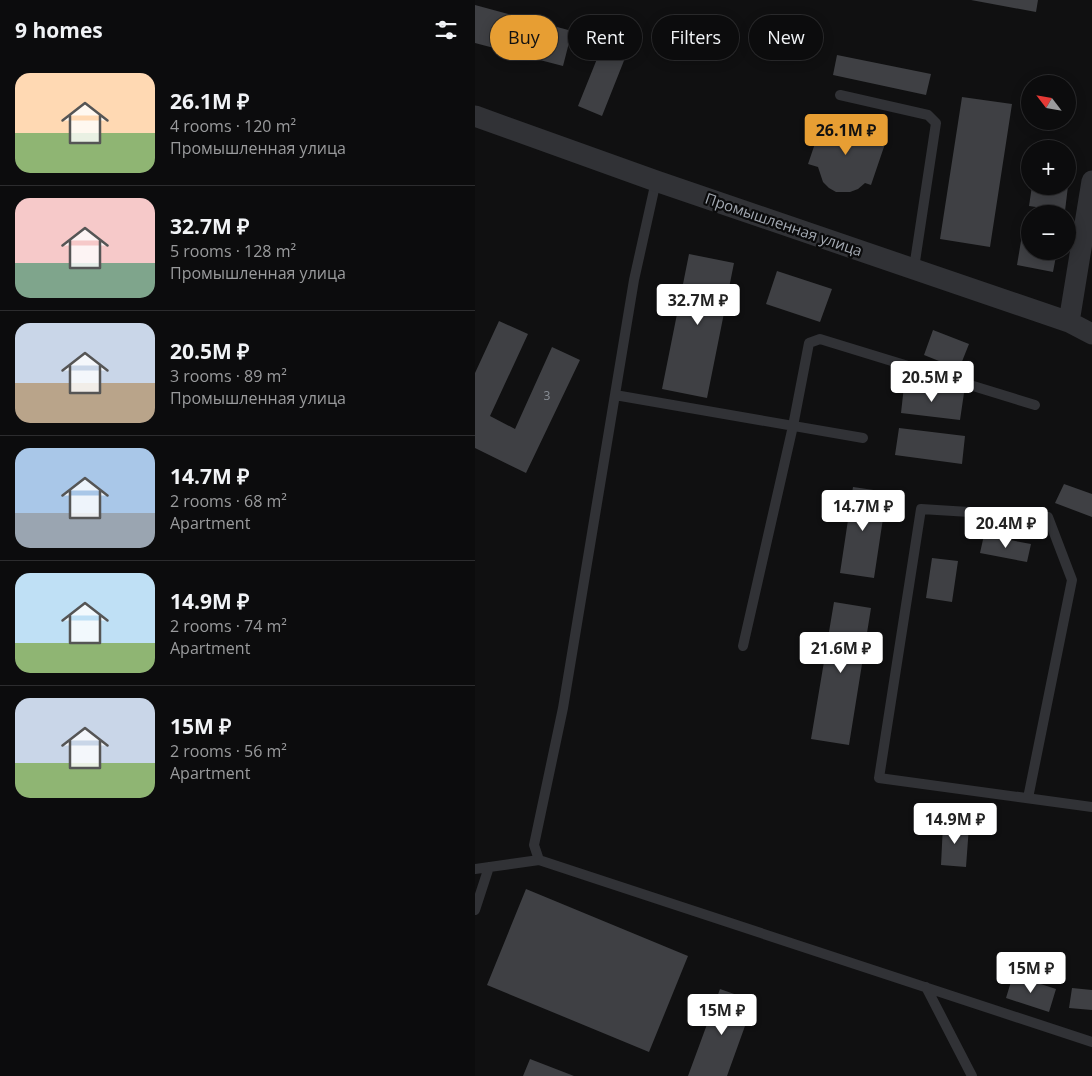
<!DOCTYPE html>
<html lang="en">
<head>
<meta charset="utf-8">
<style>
  :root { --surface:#0c0c0d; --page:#1a1a1b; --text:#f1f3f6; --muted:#9a9b9d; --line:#2c2c2e; --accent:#e79e33 }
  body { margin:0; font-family:"Open Sans",sans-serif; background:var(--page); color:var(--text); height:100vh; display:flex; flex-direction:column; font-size:19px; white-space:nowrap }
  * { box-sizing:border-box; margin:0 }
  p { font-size:16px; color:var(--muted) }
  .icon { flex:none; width:28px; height:28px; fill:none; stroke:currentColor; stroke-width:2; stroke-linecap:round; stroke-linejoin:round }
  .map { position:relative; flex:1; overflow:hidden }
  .side { display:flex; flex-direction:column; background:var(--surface); width:475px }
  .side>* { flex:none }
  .top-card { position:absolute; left:15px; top:15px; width:475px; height:45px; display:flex; gap:10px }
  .needle { width:32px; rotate:301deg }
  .fabs { position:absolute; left:546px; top:75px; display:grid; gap:10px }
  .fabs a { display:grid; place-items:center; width:55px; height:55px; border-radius:50%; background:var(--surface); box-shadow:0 2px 12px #0003,0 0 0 1px var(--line); font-size:25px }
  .price { position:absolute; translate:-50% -42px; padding:0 11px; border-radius:5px; background:#fff; color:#222; font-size:16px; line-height:32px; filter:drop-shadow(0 1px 2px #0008) }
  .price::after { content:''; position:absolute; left:50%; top:30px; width:15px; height:11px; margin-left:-8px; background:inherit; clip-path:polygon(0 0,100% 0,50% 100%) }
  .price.current { background:var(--accent); color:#111 }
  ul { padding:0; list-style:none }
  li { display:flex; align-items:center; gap:15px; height:125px; padding:0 15px }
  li+li { border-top:1px solid var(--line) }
  li span { display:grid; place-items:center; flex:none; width:140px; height:100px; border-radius:15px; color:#555 }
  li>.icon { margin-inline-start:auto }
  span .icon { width:60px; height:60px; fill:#fffc; stroke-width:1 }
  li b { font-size:21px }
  h2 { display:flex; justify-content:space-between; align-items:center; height:60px; padding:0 15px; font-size:21px }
  .chip { padding:0 18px; border-radius:22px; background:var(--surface); box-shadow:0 2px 12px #0003,0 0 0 1px var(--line); font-size:18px; line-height:45px }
  .chip.current { background:var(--accent); color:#111 }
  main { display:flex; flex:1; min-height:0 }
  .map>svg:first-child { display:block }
  .building { fill:#3f4044 }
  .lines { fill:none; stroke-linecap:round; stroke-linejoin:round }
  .lane { stroke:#313236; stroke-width:10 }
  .street { stroke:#313236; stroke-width:21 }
  .labels { text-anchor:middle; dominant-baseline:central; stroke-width:4.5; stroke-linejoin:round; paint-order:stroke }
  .number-label { font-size:12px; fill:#898e96 }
  .street-label { font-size:15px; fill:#a2a8b1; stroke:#0b0b0c }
</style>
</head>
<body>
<main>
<section class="side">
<h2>9 homes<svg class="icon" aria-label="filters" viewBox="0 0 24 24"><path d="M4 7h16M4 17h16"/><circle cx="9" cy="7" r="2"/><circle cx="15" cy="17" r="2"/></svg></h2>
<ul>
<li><span style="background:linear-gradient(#ffd9b3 60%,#8fb573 0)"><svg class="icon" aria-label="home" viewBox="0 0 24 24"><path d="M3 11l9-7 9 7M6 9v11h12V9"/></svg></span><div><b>26.1M ₽</b><p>4 rooms · 120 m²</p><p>Промышленная улица</p></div></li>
<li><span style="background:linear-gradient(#f6c9c9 65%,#7fa58c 0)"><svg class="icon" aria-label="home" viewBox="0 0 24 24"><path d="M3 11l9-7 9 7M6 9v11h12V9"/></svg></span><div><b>32.7M ₽</b><p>5 rooms · 128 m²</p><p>Промышленная улица</p></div></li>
<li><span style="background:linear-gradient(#c9d6e8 60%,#b9a48a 0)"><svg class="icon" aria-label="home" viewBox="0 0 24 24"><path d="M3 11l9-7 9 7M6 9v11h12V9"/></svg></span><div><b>20.5M ₽</b><p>3 rooms · 89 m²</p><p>Промышленная улица</p></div></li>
<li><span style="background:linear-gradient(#a9c7e8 65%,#9aa5b1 0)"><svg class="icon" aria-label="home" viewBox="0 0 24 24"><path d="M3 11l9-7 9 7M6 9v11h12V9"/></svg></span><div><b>14.7M ₽</b><p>2 rooms · 68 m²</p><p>Apartment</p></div></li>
<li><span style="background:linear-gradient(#bfe0f5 70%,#8fb573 0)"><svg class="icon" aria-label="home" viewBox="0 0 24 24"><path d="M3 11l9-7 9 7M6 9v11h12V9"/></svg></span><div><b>14.9M ₽</b><p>2 rooms · 74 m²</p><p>Apartment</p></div></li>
<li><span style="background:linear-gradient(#c9d6e8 65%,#8fb573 0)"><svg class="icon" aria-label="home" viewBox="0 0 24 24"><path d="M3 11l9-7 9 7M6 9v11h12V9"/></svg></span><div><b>15M ₽</b><p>2 rooms · 56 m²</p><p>Apartment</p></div></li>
</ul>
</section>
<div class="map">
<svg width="617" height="1076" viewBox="0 0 617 1076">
  <rect width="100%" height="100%" fill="#101011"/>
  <!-- building -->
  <path class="building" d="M496,0H563L561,12Z
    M0,5L97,31L88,66L0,43Z
    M130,39L154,48L127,116L103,106Z
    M362,55L456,74L451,95L358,75Z
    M487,97L537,104L515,247L465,239Z
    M349,117L412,138L396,185L390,183L383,189L375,192H361L354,188L348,182L343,167L333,164Z
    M592,161L596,162L594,182H592Z
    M557,186H593L590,211L554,206Z
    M547,235L555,237V251H582L578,272L542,265Z
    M214,254L259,263L232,398L187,389Z
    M302,271L357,289L345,322L291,304Z
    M24,321L53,334L15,416L40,429L77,347L105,360L51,473L0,448V373Z
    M458,330L494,344L484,369L449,355Z
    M429,386L489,393L485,420L426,413Z
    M424,428L490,436L487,464L420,455Z
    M589,484L617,494V517L580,503Z
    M378,487L412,492L399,578L365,573Z
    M509,535L556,544L552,562L505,553Z
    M457,558L483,561L477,602L451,598Z
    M359,602L396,608L374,745L336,739Z
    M468,824L494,826L491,867L466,865Z
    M51,889L213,956L174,1052L12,985Z
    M538,975L581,989L574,1012L531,998Z
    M597,988L617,990V1010L594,1008Z
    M245,989L279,1001L252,1076H213Z
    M55,1059L99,1076H48Z"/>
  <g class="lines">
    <!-- lane -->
    <path class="lane" d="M365,95L453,115L461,123L439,268
      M181,181L159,280L88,708L59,845L64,860L617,1042
      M140,395L388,438
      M268,646L318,426L334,343L345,339L560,405
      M553,798L597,580L573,517L446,509L404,778L617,807
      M0,869L64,860
      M0,910L14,867
      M451,987L497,1076"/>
    <!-- street -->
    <path class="street" d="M0,116L181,181L594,322L617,334
      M594,322L617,181"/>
  </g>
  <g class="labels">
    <!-- number labels -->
    <g class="number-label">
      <text x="72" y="395">3</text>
    </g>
    <!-- street labels -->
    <g class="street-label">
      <text transform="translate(309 224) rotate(19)">Промышленная улица</text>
    </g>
  </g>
</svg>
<div class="fabs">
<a><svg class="needle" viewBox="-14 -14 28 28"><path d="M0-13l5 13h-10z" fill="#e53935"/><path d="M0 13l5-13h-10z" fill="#9a9b9d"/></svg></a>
<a>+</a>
<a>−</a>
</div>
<b class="price current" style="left:371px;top:156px">26.1M ₽</b>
<b class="price" style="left:223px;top:326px">32.7M ₽</b>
<b class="price" style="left:457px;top:403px">20.5M ₽</b>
<b class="price" style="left:388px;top:532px">14.7M ₽</b>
<b class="price" style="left:531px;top:549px">20.4M ₽</b>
<b class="price" style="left:366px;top:674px">21.6M ₽</b>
<b class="price" style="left:480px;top:845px">14.9M ₽</b>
<b class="price" style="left:556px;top:994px">15M ₽</b>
<b class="price" style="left:247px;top:1036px">15M ₽</b>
<div class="top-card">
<a class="chip current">Buy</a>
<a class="chip">Rent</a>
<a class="chip">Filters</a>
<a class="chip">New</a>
</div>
</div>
</main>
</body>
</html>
